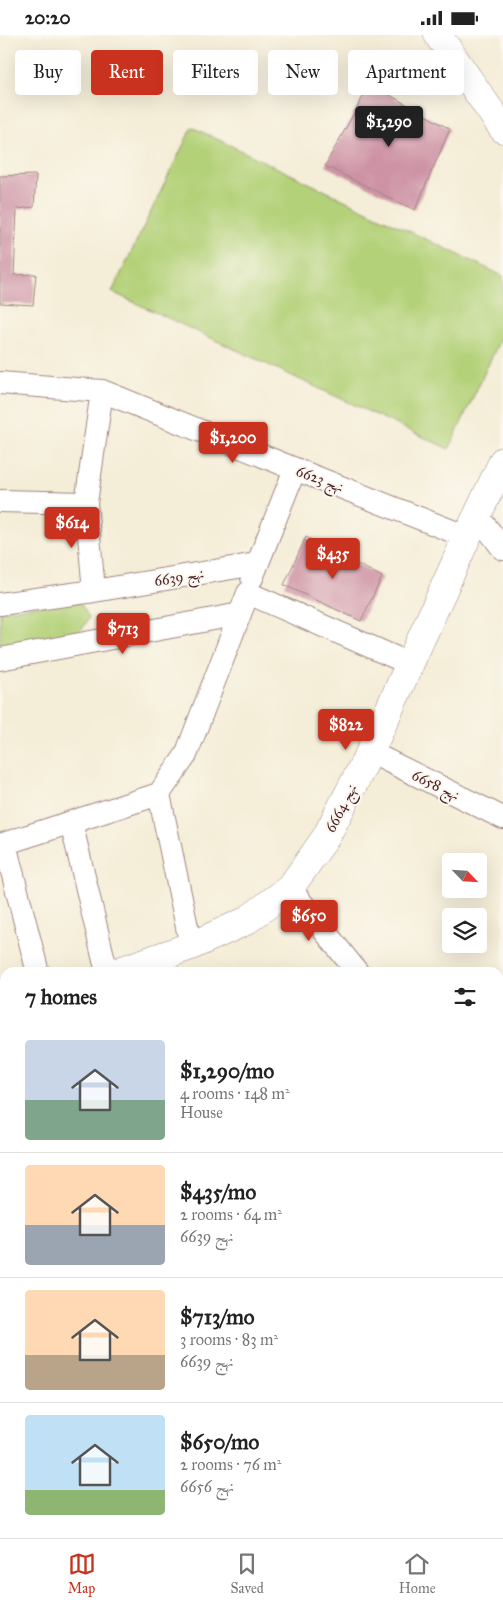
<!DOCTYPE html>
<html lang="en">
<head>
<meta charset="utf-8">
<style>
  :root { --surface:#fff; --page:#f2f2f2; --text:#222; --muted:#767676; --line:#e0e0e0; --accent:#c8321e }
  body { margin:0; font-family:"IM FELL Great Primer",Amiri,serif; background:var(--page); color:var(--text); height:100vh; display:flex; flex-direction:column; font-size:19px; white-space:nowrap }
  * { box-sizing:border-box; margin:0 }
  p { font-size:16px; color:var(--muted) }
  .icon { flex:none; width:28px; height:28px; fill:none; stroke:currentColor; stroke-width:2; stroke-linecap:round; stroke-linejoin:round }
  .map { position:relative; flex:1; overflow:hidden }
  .side { position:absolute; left:0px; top:932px; width:504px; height:571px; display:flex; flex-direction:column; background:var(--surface); border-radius:15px 15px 0 0; box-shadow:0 5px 20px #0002 }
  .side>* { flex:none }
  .guide { position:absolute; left:15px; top:15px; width:474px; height:45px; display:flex; gap:10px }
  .needle { width:32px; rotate:115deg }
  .controls { position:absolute; left:442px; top:818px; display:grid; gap:10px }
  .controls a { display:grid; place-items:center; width:45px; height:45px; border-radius:5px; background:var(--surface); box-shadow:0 5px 20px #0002; font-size:25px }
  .price { position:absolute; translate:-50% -42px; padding:0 11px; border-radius:5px; background:var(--accent); color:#fff; font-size:16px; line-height:32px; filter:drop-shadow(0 1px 2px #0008) }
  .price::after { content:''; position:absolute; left:50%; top:30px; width:15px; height:11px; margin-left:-8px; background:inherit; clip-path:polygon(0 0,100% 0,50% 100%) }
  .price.current { background:#222; color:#fff }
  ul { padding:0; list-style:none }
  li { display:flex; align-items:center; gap:15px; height:125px; padding:0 25px }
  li+li { border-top:1px solid var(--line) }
  li span { display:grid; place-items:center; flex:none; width:140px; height:100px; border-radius:5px; color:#555 }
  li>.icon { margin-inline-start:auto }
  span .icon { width:60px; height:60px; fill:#fffc; stroke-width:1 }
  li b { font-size:21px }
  h2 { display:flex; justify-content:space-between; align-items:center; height:60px; padding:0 25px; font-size:21px }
  .tag { padding:0 18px; border-radius:5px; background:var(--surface); box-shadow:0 5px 20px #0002; font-size:18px; line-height:45px }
  .tag.current { background:var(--accent); color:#fff }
  .status { display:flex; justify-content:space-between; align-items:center; height:35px; padding:0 25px; background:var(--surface); direction:ltr }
  .status svg { height:14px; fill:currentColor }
  .tabs { display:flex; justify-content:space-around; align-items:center; height:70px; border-top:1px solid var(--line); background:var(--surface); font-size:14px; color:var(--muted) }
  .tabs a { display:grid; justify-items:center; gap:2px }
  .tabs .current { color:var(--accent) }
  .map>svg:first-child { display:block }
  .green { fill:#b3d178; stroke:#7e7852 }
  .building { fill:#cd93a5 }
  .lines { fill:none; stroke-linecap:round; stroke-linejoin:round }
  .lane-casing { stroke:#9f8681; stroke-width:13 }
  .street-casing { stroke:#9f8681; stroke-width:24 }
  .secondary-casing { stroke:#9f8681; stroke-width:29 }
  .highway-casing { stroke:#9f8681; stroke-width:29 }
  .lane { stroke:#fff; stroke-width:11 }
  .street { stroke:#fff; stroke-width:22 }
  .secondary { stroke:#fff; stroke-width:28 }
  .highway { stroke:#fff; stroke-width:28 }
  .labels { text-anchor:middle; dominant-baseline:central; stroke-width:4; stroke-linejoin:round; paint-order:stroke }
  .street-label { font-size:15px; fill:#4a1f2b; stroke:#fbf7ec }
</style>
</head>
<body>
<div class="status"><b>20:20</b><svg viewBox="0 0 49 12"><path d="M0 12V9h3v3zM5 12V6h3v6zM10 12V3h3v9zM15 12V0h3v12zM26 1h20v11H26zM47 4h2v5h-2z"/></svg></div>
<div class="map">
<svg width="503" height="1503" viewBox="0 0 503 1503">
  <rect width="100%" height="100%" fill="#fbf7ec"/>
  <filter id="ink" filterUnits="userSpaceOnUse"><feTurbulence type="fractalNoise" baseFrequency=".02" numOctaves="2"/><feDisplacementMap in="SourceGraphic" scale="10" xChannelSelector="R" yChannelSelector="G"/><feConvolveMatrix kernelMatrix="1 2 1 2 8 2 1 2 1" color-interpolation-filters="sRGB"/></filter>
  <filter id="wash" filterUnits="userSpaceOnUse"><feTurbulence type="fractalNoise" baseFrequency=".0096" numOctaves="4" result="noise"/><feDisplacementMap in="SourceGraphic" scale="20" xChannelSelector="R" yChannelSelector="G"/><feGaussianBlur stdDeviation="1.12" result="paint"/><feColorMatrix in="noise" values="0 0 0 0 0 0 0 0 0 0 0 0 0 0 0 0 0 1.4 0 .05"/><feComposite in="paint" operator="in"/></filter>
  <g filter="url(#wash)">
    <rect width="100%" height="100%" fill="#f4edd7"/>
    <!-- green -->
    <path class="green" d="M192,92L503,241V298L449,414L112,257Z
      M66,567L81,569L89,583L82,594L70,606L0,619V576Z"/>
    <g id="blocks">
      <!-- building -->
      <path class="building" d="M370,49L450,94L415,175L325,131Z
        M36,140L34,172L17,174L14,240L36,239L33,270L0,268V141Z
        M306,502L382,542L361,586L284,550Z"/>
    </g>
  </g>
  <g filter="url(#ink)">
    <use href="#blocks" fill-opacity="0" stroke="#9f8681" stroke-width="1"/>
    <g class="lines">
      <!-- lane casing -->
      <g class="lane-casing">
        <path id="lane" d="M499,1433L503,1440"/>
      </g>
      <!-- street casing -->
      <g class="street-casing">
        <path id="street" d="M0,348L102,356L295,434L467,502
          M0,466L86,468
          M477,480L503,514
          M252,543L295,434
          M94,556L86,468L102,356
          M0,569L94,556L256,529
          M0,624L240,579
          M370,717L503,783
          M159,759L191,911
          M71,787L107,938
          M5,809L38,938
          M0,810L159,759L186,720L248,558L410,629
          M290,853L358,938
          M499,959L503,955
          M499,1082L503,1087
          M0,1149L5,1147
          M0,1203L5,1217
          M499,1208L503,1205
          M499,1368L503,1365
          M0,1425L5,1423
          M364,1503L365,1499"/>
      </g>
      <!-- secondary casing -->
      <g class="secondary-casing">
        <path id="secondary" d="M438,0L503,94
          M114,938L191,911L246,886L290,853L326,802L370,717L467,502L503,426
          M0,976L5,975"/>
      </g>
      <!-- highway casing -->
      <g class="highway-casing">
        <path id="highway" d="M499,1265L503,1262
          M499,1314L503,1312
          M12,1503L23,1499
          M131,1503L143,1499"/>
      </g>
      <!-- lane -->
      <use href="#lane" class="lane"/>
      <!-- street -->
      <use href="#street" class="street"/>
      <!-- secondary -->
      <use href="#secondary" class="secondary"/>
      <!-- highway -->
      <use href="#highway" class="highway"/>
    </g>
  </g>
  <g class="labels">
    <!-- street labels -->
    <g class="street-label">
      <text transform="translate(320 444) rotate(21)">نهج 6623</text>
      <text transform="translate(179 542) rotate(-9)">نهج 6639</text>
      <text transform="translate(436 750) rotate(26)">نهج 6658</text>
      <text transform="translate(341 773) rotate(-63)">نهج 6664</text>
    </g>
  </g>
</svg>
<div class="controls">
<a><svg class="needle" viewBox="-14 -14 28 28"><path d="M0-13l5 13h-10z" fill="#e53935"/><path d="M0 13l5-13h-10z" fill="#767676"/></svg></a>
<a><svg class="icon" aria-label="layers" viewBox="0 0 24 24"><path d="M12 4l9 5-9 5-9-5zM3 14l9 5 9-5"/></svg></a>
</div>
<b class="price current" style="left:389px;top:113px">$1,290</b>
<b class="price" style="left:233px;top:429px">$1,200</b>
<b class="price" style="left:72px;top:514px">$614</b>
<b class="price" style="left:333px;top:545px">$435</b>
<b class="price" style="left:123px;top:620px">$713</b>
<b class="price" style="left:346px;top:716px">$822</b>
<b class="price" style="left:309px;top:907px">$650</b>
<div class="guide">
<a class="tag">Buy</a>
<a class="tag current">Rent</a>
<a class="tag">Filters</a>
<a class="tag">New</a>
<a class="tag">Apartment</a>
</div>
<section class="side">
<h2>7 homes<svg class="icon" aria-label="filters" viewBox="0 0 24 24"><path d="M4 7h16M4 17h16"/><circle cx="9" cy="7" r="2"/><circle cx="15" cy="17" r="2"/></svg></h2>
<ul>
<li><span style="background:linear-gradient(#c9d6e8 60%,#7fa58c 0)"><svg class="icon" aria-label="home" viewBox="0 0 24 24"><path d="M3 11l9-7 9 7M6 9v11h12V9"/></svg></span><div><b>$1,290/mo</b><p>4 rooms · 148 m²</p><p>House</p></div></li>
<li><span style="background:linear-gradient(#ffd9b3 60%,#9aa5b1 0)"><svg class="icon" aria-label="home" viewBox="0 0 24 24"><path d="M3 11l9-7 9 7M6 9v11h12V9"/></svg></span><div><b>$435/mo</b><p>2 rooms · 64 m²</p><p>نهج 6639</p></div></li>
<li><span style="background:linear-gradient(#ffd9b3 65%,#b9a48a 0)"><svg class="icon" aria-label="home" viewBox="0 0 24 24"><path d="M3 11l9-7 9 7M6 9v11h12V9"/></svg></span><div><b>$713/mo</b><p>3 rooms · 83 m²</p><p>نهج 6639</p></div></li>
<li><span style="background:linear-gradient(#bfe0f5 75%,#8fb573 0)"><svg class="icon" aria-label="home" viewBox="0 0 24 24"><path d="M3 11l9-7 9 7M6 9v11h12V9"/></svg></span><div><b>$650/mo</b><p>2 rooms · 76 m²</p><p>نهج 6656</p></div></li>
</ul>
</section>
</div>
<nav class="tabs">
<a class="current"><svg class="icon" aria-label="map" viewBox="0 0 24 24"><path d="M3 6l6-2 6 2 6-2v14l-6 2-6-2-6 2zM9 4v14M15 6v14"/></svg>Map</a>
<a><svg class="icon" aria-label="saved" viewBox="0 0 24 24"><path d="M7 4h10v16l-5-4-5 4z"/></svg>Saved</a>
<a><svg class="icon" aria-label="home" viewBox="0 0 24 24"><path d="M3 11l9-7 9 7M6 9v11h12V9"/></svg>Home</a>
</nav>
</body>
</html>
